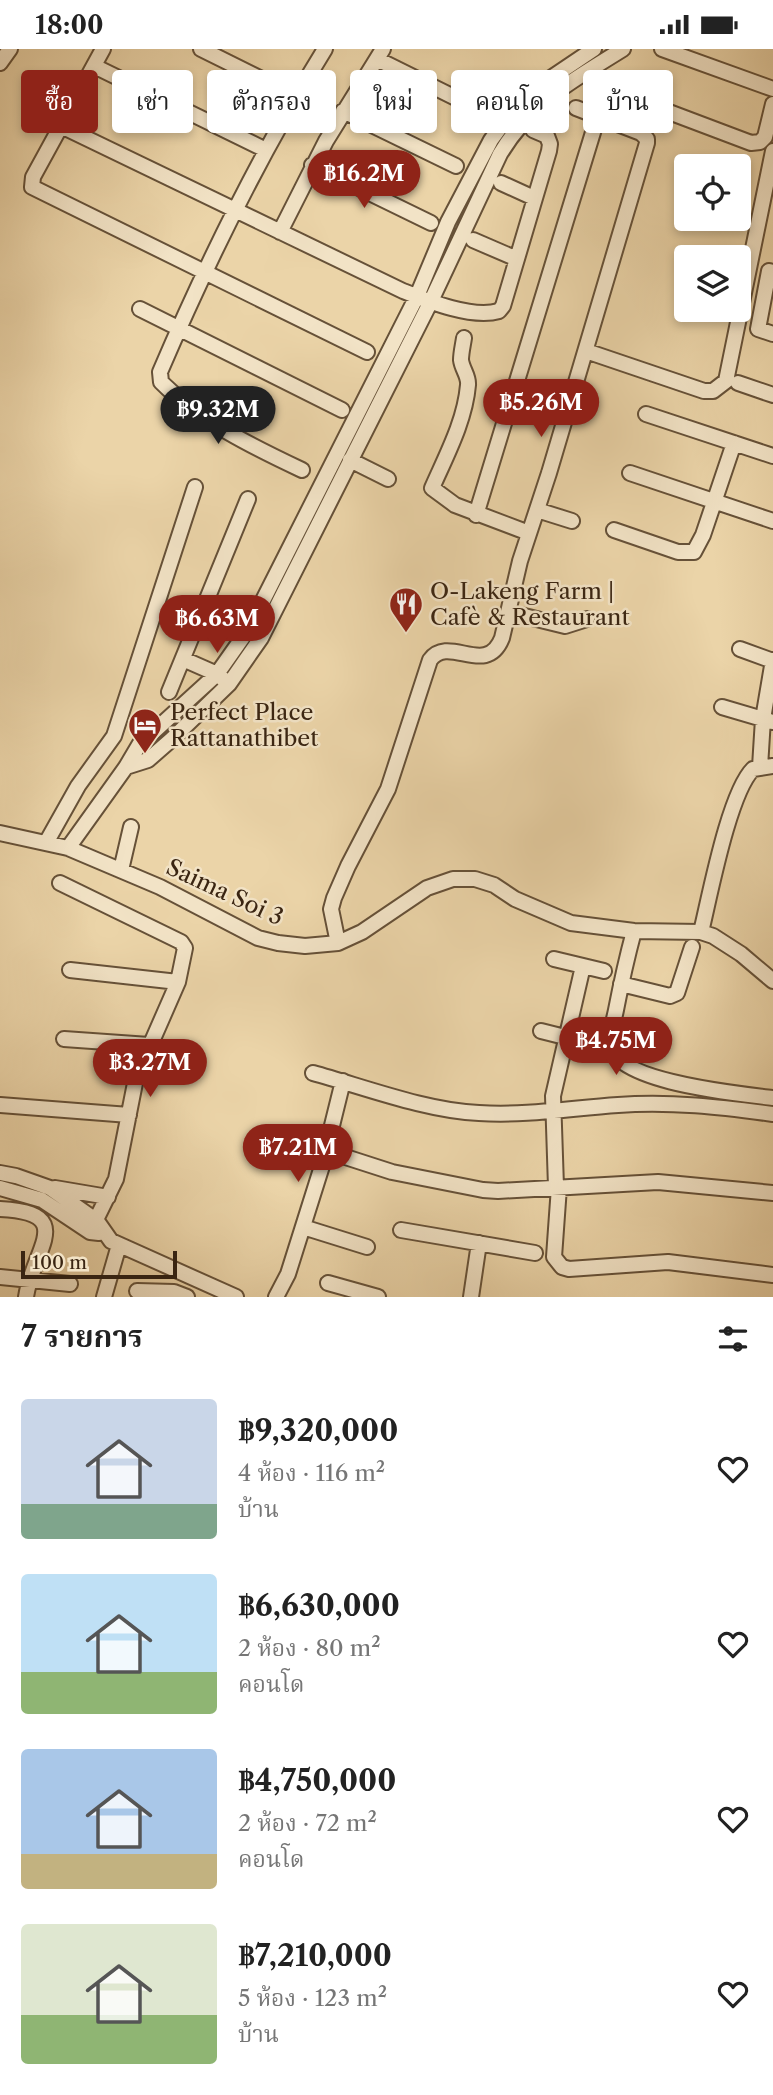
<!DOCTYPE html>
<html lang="th">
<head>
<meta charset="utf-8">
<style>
  :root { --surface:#fff; --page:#f6f6f6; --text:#222; --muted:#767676; --accent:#8f2418 }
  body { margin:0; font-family:"Libre Caslon Text","Noto Serif Thai",serif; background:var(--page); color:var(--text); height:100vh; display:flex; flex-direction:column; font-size:26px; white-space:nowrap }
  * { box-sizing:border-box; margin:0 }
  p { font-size:23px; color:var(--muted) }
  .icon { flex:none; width:38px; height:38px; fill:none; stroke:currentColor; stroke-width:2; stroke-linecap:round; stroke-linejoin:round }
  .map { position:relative; height:1248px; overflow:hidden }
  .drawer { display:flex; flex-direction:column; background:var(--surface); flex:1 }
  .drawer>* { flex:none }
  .guide { position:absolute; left:21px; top:21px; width:732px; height:63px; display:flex; gap:14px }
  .controls { position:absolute; left:674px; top:105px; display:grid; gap:14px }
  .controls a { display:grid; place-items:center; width:77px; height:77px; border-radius:7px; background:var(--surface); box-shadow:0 4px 10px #0003; font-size:35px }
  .scale { position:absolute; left:21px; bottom:18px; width:156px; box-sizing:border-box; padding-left:7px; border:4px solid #3a2512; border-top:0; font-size:19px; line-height:24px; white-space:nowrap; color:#3a2512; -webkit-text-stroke:5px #f2e3c6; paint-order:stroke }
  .price { position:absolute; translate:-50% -60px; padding:0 16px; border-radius:24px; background:var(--accent); color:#fff; font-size:23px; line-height:46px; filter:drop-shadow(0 2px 4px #0008) }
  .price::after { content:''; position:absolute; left:50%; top:42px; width:21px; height:16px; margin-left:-10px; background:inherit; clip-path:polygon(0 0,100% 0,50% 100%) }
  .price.selected { background:#222; color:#fff }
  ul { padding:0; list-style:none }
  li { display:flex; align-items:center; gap:21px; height:175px; padding:0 21px }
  li span { display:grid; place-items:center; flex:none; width:196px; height:140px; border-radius:7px; color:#555 }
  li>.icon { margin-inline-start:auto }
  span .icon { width:84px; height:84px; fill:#fffc; stroke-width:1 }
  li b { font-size:30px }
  h2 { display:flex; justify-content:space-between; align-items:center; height:84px; padding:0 21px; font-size:30px }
  .tag { padding:0 24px; border-radius:7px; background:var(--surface); box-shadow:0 4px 10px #0003; font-size:24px; line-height:63px }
  .tag.selected { background:var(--accent); color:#fff }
  .status { display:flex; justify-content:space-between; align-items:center; height:49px; padding:0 35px; background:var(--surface); direction:ltr }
  .status svg { height:19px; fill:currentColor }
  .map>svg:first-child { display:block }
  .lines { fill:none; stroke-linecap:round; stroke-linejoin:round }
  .minor-casing { stroke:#665138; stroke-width:18 }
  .minor { stroke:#f2e3c6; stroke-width:14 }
  .labels { text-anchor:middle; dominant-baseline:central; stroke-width:5; stroke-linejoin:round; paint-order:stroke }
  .poi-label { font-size:23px; fill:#3a2512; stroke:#f2e3c6; text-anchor:start }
  .street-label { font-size:23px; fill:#3a2512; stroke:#f2e3c6 }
</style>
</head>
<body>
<div class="status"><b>18:00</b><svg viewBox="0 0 49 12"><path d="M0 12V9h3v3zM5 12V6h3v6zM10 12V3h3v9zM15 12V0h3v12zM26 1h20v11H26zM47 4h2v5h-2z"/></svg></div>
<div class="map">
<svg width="773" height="1248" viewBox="0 0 773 1248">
  <rect width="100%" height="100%" fill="#ebd4a8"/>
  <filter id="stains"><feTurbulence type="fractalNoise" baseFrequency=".00286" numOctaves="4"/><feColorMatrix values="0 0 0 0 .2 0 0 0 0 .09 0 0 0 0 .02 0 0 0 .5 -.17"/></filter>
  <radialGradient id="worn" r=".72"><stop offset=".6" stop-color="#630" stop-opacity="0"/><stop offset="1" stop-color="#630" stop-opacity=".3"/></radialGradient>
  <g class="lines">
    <!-- minor casing -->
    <g class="minor-casing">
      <path id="minor" d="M103,0L33,128L32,138L367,303
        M201,0L296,47
        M662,0L773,40
        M377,10L482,62
        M0,14L10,0
        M94,17L266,101
        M600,37L751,94L760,93L765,88L773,55
        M343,62L456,117
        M61,77L403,242C428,252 472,270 499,262L503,257L549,102L550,95L547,87L533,81
        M312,116L431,174
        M501,134L534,149
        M280,183L326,92L383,0
        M473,191L517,210
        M773,223L769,222L758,280L773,285
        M140,260L342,361
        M464,289C463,296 461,304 461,311C462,320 469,327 468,336C465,372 446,407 432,439L455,456L529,484
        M586,302L704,342H713L726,332L773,102
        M738,334L773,346
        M646,365L773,407
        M350,411L388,430
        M302,421C253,398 200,372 161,333L160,323C208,211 261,103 325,0
        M630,424L773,472
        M537,461L572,472
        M476,466L598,67
        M614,481L678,503H694L703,486L734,394
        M508,563L565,577L587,570
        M740,600L773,612
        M183,610L217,625L223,630
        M169,643L248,450
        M722,658L773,673
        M126,718L148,711L172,690L229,635L261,589L431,252L500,105C532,52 572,32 623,0
        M760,718L763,670L773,611
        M0,784L68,799L160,838L258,889L278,894L305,897L338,894L362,883L427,839L453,830H475L494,836L515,850L571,874L634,882L701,883L713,887L741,905L773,932
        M46,794L78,737L114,687L195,438
        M68,799L126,718L139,696L217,625L248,581L417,247L448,173L491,91L517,55L536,39L594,0
        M121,821L131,778
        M60,834L181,893L185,899L178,933L136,1029L116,1130L90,1183
        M634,882C627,908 621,935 616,961C614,971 610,983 610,994C612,1034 743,1045 773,1049
        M701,883C710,846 729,744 753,720L773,717
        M338,894L331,860L334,849L348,817L388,740L430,611C449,585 486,629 502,589L520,512L549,424L647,94V90L641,84L576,59
        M554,910L604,922
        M70,921L178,933
        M621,935L670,947L677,944L692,898
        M541,982L593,995
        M64,990L149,996
        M313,1024C364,1038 427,1062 479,1064C526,1067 572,1059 618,1056C670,1052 721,1058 773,1065
        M0,1056L129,1066
        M299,1093L392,1123L483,1141L498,1142L658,1133L773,1144
        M0,1124L16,1127L50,1139L97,1172L111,1192L236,1248
        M556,1138L553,1047L583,917
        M559,1138L554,1208L562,1218L569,1220L668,1213L773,1226
        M0,1139L42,1151L90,1183L99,1184
        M55,1139L108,1148
        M0,1160C78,1164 33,1199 26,1248
        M303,1178L367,1198
        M401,1181L535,1204
        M0,1228L70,1235
        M328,1234L378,1248
        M137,1242L174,1243L187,1248
        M104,1248L119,1196
        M276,1248L288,1225L322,1117L343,1032
        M471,1248L479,1194"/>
    </g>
    <!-- minor -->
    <use href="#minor" class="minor"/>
  </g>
  <!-- icons -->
  <defs>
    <g id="restaurant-pin" transform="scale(1.75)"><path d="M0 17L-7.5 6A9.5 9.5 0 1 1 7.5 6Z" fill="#8f2418" stroke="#f2e3c6"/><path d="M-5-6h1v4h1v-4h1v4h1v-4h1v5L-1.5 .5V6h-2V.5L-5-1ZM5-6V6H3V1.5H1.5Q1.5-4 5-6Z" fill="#fff"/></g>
    <g id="hotel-pin" transform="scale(1.75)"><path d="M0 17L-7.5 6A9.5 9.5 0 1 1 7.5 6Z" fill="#8f2418" stroke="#f2e3c6"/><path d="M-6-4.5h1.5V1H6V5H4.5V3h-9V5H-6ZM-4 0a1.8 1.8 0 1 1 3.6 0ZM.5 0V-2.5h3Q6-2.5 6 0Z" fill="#fff"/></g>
  </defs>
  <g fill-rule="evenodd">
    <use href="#restaurant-pin" x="406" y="555"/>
    <use href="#hotel-pin" x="145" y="676"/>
  </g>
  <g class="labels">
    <!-- poi labels -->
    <g class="poi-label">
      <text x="430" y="542">O-Lakeng Farm |<tspan x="430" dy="26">Cafè &amp; Restaurant</tspan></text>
      <text x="170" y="663">Perfect Place<tspan x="170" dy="26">Rattanathibet</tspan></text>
    </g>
    <!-- street labels -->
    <g class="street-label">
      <text transform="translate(225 843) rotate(25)">Saima Soi 3</text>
    </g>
  </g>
  <rect width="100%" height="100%" filter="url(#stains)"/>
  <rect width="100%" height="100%" fill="url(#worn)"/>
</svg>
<div class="controls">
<a><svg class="icon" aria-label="locate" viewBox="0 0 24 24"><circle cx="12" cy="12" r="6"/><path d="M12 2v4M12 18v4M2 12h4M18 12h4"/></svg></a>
<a><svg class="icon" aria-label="layers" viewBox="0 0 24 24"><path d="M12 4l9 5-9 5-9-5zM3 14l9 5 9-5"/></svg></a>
</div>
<div class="scale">100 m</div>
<b class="price" style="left:364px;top:161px">฿16.2M</b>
<b class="price" style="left:541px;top:390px">฿5.26M</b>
<b class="price selected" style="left:218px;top:397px">฿9.32M</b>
<b class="price" style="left:217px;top:606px">฿6.63M</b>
<b class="price" style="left:616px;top:1028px">฿4.75M</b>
<b class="price" style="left:150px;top:1050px">฿3.27M</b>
<b class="price" style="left:298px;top:1135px">฿7.21M</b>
<div class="guide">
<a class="tag selected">ซื้อ</a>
<a class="tag">เช่า</a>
<a class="tag">ตัวกรอง</a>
<a class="tag">ใหม่</a>
<a class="tag">คอนโด</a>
<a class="tag">บ้าน</a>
</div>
</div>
<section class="drawer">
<h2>7 รายการ<svg class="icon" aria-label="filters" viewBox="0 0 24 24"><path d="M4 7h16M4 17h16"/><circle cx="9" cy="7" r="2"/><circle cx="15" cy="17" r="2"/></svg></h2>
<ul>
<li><span style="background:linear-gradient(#c9d6e8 75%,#7fa58c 0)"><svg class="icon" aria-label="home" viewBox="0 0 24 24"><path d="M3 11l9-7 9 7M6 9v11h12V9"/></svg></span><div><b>฿9,320,000</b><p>4 ห้อง · 116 m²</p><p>บ้าน</p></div><svg class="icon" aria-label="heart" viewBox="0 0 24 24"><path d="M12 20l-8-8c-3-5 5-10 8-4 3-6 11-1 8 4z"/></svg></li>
<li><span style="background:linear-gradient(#bfe0f5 70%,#8fb573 0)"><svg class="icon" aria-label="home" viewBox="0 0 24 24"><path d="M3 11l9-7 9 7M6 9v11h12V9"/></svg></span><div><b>฿6,630,000</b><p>2 ห้อง · 80 m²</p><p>คอนโด</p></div><svg class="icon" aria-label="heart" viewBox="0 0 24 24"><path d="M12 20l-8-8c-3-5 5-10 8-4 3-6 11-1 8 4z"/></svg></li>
<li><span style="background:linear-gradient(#a9c7e8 75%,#c2b280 0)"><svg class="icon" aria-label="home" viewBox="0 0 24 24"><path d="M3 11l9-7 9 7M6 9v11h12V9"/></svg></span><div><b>฿4,750,000</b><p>2 ห้อง · 72 m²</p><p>คอนโด</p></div><svg class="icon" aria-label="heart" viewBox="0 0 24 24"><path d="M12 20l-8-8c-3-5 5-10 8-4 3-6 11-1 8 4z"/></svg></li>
<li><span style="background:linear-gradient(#dfe7d0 65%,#8fb573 0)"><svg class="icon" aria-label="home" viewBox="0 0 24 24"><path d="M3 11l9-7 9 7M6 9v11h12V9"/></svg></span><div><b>฿7,210,000</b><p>5 ห้อง · 123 m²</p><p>บ้าน</p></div><svg class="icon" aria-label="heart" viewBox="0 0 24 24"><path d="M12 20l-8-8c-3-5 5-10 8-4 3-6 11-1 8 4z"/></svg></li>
</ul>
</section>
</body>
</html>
